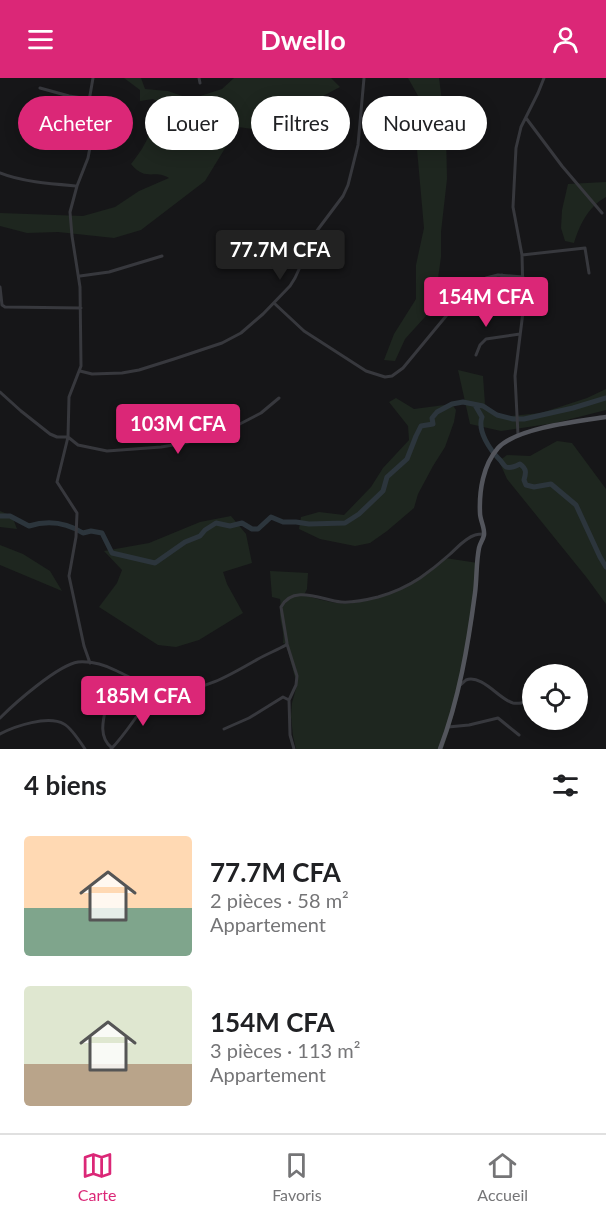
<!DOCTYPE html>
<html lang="fr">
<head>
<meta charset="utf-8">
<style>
  :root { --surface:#fff; --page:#f2f2f2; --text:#202124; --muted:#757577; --line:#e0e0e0; --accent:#db2777 }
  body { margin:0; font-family:Lato,sans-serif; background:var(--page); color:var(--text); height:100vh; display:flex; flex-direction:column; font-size:22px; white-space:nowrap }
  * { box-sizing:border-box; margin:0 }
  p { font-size:20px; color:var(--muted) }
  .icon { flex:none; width:33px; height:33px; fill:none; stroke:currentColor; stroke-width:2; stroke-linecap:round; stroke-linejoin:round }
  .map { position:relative; height:671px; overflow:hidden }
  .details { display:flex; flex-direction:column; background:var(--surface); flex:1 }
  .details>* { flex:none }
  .banner { position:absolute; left:18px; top:18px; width:570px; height:54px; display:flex; gap:12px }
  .fabs { position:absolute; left:522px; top:586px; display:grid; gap:12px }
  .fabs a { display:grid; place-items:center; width:66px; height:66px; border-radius:50%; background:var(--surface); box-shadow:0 3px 15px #0003; font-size:30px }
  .price { position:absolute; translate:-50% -51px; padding:0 14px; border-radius:6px; background:var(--accent); color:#fff; font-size:20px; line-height:39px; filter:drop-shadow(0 2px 3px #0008) }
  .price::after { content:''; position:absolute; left:50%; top:36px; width:18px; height:14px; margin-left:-9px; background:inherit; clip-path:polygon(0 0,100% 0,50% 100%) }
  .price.current { background:#222; color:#fff }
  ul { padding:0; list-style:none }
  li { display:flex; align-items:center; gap:18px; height:150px; padding:0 24px }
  li span { display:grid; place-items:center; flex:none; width:168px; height:120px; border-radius:6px; color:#555 }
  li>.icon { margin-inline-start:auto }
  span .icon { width:72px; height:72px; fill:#fffc; stroke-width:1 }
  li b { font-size:26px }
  h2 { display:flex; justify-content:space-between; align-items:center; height:72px; padding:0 24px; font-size:26px }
  .chip { padding:0 21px; border-radius:27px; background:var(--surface); box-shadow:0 3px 15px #0003; font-size:21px; line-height:54px }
  .chip.current { background:var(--accent); color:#fff }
  header { display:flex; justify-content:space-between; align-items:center; height:78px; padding:0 24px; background:var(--accent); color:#fff; font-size:27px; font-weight:700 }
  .menu { display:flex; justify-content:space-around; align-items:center; height:84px; border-top:2px solid var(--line); background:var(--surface); font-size:16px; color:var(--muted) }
  .menu a { display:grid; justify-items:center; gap:3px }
  .menu .current { color:var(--accent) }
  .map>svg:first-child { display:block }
  .green { fill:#1e261f }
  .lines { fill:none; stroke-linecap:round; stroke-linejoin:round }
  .river { stroke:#2c353c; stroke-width:5 }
  .minor { stroke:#37383d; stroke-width:3 }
  .major { stroke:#53555c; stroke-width:4.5 }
</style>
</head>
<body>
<header><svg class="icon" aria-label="menu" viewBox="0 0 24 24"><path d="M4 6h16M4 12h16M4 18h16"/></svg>Dwello<svg class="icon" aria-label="person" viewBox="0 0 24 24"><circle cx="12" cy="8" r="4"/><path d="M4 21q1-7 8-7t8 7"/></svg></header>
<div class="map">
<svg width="606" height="671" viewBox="0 0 606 671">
  <rect width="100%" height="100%" fill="#161618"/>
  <!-- green -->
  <path class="green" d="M124,0H141L145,11L168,13L191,21L222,11L234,0H331L340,9L321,19L313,18C305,27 295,42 300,54C302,58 306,63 308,67L292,70L253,51L238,49L205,103L141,152L114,160L58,154L27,155L0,148V135L83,138L115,129L139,113L169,100C153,91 146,104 131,86C149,64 153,50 157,23L153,21L140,23V12Z
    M408,0H439L446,54L447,101L441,154V179L434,229L405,261L395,283L384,282L394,256L416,221V187L424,150L416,60L426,32Z
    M606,104V119C588,129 580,146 574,165L565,163L561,150L562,132L568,106Z
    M458,292L483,298L485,326L501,339L541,335L587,320L606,311V332L555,345L501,353L470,346Z
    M396,320L414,331L452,326L456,332L454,344L445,369L433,388L418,416L414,430L387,453L370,465L355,468L320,461L299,451L301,439L319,434L344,437L371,409L383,390L409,362L408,348L389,324Z
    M557,363L572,365L606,411V526L587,500L507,401L499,383L507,377L530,378Z
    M0,433L12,438L17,451L0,449Z
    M231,438L246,456L252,485L223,494L227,506L243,535L199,562L176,569L158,567L99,529L117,505L122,492L104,473L149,465L200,444Z
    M0,467L23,476L50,493L62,513L0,487Z
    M445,480L478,485C478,513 474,540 469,567C462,603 455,637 443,671H296L293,658L291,638L292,625L297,607L286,566L283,565C285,553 279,543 280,532C280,528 281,525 280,521L272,519L270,493L308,495L307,511L304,517C314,520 325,523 336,525C374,529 417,503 445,480Z"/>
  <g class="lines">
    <!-- river -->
    <path class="river" d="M475,327L482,339C477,353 490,372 500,382C501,383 505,389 506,389C511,391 516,388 520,386C527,391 526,395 524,402L526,407L534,409L551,406L576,427L600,479L606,489
      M0,438H10L29,448C48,442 67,445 83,455L91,453L102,455L112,475L155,485L185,464L200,458L205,452L216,445L230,448L242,445L252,451H258L271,439L283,444H296L309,446L345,445L359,436L383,413L387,399L407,381L416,358L421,348L433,346L432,340L437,334L452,326L463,324L483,328L497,337L513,341H524L573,330L606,320"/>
    <!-- minor -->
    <path class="minor" d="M199,0L200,5
      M40,10L69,18L89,21
      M526,40L562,88L602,135
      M44,61C55,43 69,31 89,23
      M0,95C22,104 52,106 77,108
      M522,177L585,170L589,195
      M80,198L109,194L162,178
      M0,209L2,227L5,229L81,230
      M274,225L304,253L366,293L385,299L392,298L403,290L456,226L486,200L498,197L523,199
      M502,229L498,222L502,197
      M476,277L480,267L486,261L520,256
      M80,293L92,296L122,295L139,292L174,281L222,265L241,255L263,236L290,208L295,200L316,154L343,118L348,107L358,67L364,0
      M0,314L21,333L50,356L57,359H68L78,367L107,373L161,369L185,365L234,349L261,335L279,320
      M518,357L515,298L523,234V216L522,177L513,129L516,70L521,49L538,15L544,0
      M287,566L297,598L296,607L289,622L290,657L294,671
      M90,585L84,568L69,498L76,459L77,435L57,404L68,359L69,319L81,288L80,209L72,158L70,134L77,108L88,80L91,64L89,23L93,0
      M459,608C460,607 465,603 466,602C482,596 500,622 513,625C519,626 527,624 532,623
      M102,609L108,620C105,636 96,658 112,670
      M0,640C15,625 58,587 78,584C92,583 105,587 117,593C134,601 153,613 173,613C206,612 230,597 258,581C267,576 277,572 286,567L287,565L281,529C293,506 322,522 341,524C353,525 366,522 378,519C392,515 408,508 420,500C430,493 440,485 449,477C457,470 465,460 475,457C478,456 481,456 484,456
      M448,649L469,647L498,640L519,657
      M224,651L249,640L283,619L289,622
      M0,656C15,648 48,637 64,646C70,649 81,665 85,671
      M111,671C129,653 140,630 158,612"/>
    <!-- major -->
    <path class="major" d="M440,671C459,621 468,568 475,515C477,500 476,485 479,470C480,465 483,462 484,457C485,450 480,442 480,435C479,413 483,387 498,370C516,350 579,343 606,339"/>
  </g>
</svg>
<div class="fabs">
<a><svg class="icon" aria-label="locate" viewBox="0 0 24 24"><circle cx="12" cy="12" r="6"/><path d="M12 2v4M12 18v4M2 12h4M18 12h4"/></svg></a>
</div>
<b class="price current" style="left:280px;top:203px">77.7M CFA</b>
<b class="price" style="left:486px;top:250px">154M CFA</b>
<b class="price" style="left:178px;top:377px">103M CFA</b>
<b class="price" style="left:143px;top:649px">185M CFA</b>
<div class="banner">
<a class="chip current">Acheter</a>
<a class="chip">Louer</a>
<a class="chip">Filtres</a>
<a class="chip">Nouveau</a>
</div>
</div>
<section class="details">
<h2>4 biens<svg class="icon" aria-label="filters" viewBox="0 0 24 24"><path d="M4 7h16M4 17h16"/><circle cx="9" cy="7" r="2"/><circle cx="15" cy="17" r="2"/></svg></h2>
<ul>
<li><span style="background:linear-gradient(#ffd9b3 60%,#7fa58c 0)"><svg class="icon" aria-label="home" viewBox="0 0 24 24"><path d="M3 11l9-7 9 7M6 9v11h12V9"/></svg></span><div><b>77.7M CFA</b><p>2 pièces · 58 m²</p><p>Appartement</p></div></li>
<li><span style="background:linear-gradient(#dfe7d0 65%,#b9a48a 0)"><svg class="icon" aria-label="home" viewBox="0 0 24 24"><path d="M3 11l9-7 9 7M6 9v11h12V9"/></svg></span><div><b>154M CFA</b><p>3 pièces · 113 m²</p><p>Appartement</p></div></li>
</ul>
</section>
<nav class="menu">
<a class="current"><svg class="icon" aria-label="map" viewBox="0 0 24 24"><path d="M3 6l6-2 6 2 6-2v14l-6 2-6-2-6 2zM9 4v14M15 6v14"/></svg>Carte</a>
<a><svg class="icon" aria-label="saved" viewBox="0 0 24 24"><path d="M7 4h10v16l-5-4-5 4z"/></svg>Favoris</a>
<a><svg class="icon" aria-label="home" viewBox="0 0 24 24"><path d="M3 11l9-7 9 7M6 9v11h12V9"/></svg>Accueil</a>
</nav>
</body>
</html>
